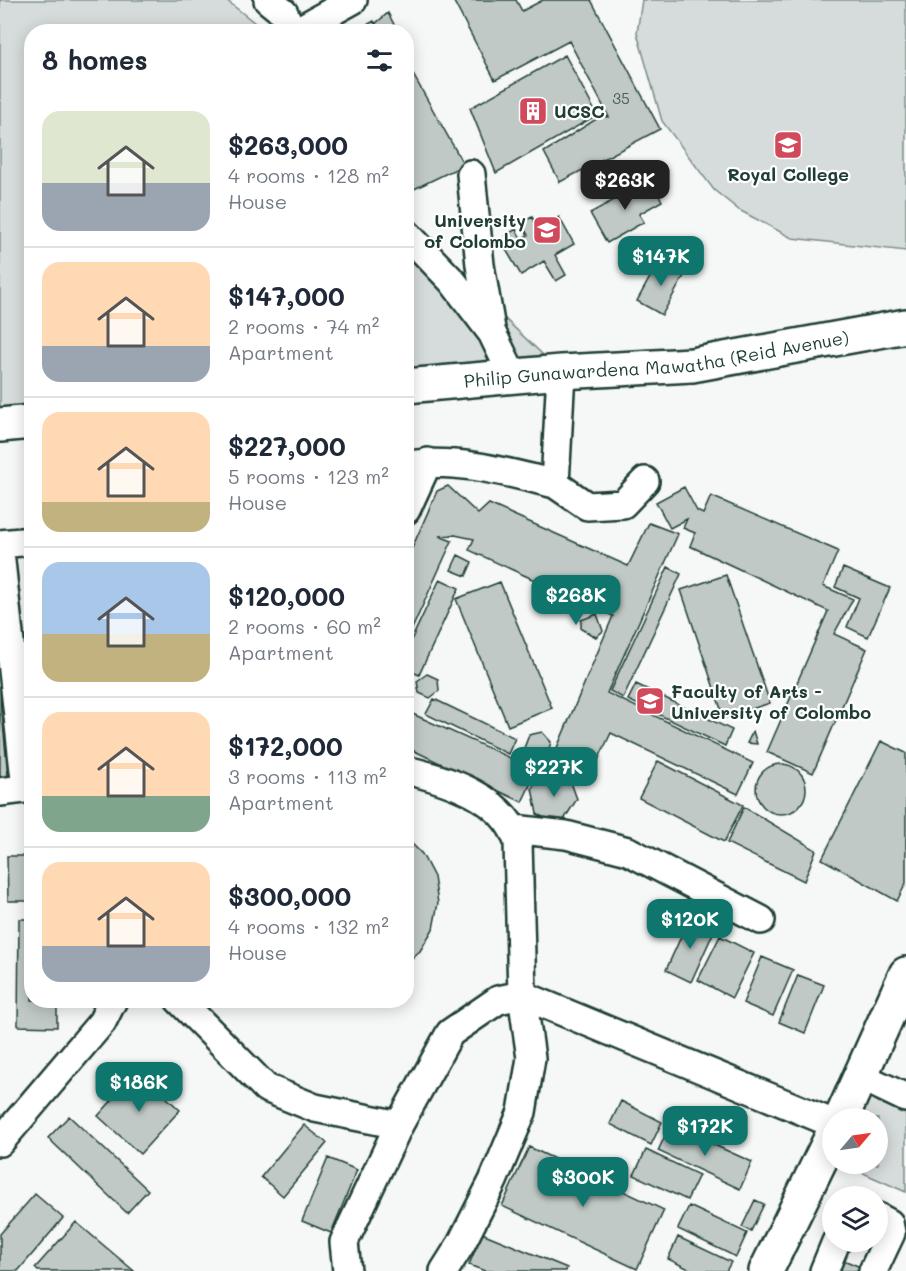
<!DOCTYPE html>
<html lang="en">
<head>
<meta charset="utf-8">
<style>
  :root { --surface:#fff; --page:#f2f2f3; --text:#1f2937; --muted:#747a83; --line:#e0e1e3; --accent:#0f766e }
  body { margin:0; font-family:Mali,sans-serif; background:var(--page); color:var(--text); height:100vh; display:flex; flex-direction:column; font-size:22px; white-space:nowrap }
  * { box-sizing:border-box; margin:0 }
  p { font-size:20px; color:var(--muted) }
  .icon { flex:none; width:33px; height:33px; fill:none; stroke:currentColor; stroke-width:2; stroke-linecap:round; stroke-linejoin:round }
  .map { position:relative; flex:1; overflow:hidden }
  .panel { position:absolute; left:24px; top:24px; width:390px; height:984px; display:flex; flex-direction:column; background:var(--surface); border-radius:24px; box-shadow:0 3px 15px #0003 }
  .panel>* { flex:none }
  .needle { width:39px; rotate:61deg }
  .controls { position:absolute; left:822px; top:1108px; display:grid; gap:12px }
  .controls a { display:grid; place-items:center; width:66px; height:66px; border-radius:50%; background:var(--surface); box-shadow:0 3px 15px #0003; font-size:30px }
  .price { position:absolute; translate:-50% -51px; padding:0 14px; border-radius:12px; background:var(--accent); color:#fff; font-size:20px; line-height:39px; filter:drop-shadow(0 2px 3px #0008) }
  .price::after { content:''; position:absolute; left:50%; top:36px; width:18px; height:14px; margin-left:-9px; background:inherit; clip-path:polygon(0 0,100% 0,50% 100%) }
  .price.active { background:#222; color:#fff }
  ul { padding:0; list-style:none }
  li { display:flex; align-items:center; gap:18px; height:150px; padding:0 18px }
  li+li { border-top:2px solid var(--line) }
  li span { display:grid; place-items:center; flex:none; width:168px; height:120px; border-radius:18px; color:#555 }
  li>.icon { margin-inline-start:auto }
  span .icon { width:72px; height:72px; fill:#fffc; stroke-width:1 }
  li b { font-size:26px }
  h2 { display:flex; justify-content:space-between; align-items:center; height:72px; padding:0 18px; font-size:26px }
  .map>svg:first-child { display:block }
  .green { fill:#d6dcdb; stroke:#7a8c88; stroke-width:1.5 }
  .building { fill:#c0c9c6; stroke:#1f3d34; stroke-width:1.5 }
  .lines { fill:none; stroke-linecap:round; stroke-linejoin:round }
  .minor-casing { stroke:#1f3d34; stroke-width:32 }
  .major-casing { stroke:#1f3d34; stroke-width:38 }
  .minor { stroke:#fff; stroke-width:27 }
  .major { stroke:#fff; stroke-width:33 }
  .labels { text-anchor:middle; dominant-baseline:central; stroke-width:4.5; stroke-linejoin:round; paint-order:stroke }
  .number-label { font-size:15px; fill:#476058 }
  .poi-label { font-size:18px; font-weight:bold; fill:#1f3d34; stroke:#fff; text-anchor:start }
  .street-label { font-size:18px; fill:#1f3d34; stroke:#fff }
</style>
</head>
<body>
<div class="map">
<svg width="906" height="1271" viewBox="0 0 906 1271">
  <rect width="100%" height="100%" fill="#f6f7f7"/>
  <filter id="ink" filterUnits="userSpaceOnUse"><feTurbulence type="fractalNoise" baseFrequency=".0167" numOctaves="2"/><feDisplacementMap in="SourceGraphic" scale="12" xChannelSelector="R" yChannelSelector="G"/><feConvolveMatrix kernelMatrix="1 2 1 2 8 2 1 2 1" color-interpolation-filters="sRGB"/></filter>
  <g filter="url(#ink)">
    <!-- green -->
    <path class="green" d="M0,0H226L265,31L32,32L31,422L0,425Z
      M642,0H906V251L792,238L739,210L714,190L662,121L637,33Z
      M407,226L561,372L407,386Z
      M865,1096L906,1114V1192L843,1164H878V1119H853Z"/>
    <!-- building -->
    <path class="building" d="M453,0H516L522,11L543,0H591L660,129L560,182L544,152L601,116L609,117L569,41L495,80Z
      M388,13L398,32H380L375,24Z
      M374,21L380,32H354Z
      M565,55L597,115L496,173L470,108Z
      M406,62L464,165L410,191L406,185Z
      M651,180L662,201L639,214L644,222L607,243L590,213Z
      M532,217L539,229L559,217L574,244L555,255L566,275L556,281L544,261L521,275L505,248L511,245L505,236L516,229L521,239L528,235L521,223Z
      M660,259L685,274L662,315L637,301Z
      M448,486L478,514L489,504L628,566L649,523L678,534L607,693L753,763L738,794L611,733L588,781L551,762L613,616L469,550L474,539L455,535L439,536L452,541L406,642V562L437,491Z
      M684,487L697,511L703,514L711,496L838,551L823,586L853,599L834,634L867,649L813,773L767,752L828,611L690,546L695,533L683,528L687,519L670,528L656,502Z
      M458,555L472,562L466,576L451,570Z
      M668,567L681,574L623,698L610,691Z
      M843,568L890,588L868,637L847,627L859,598L835,587Z
      M726,575L770,703L724,718L681,590Z
      M440,579L459,588L419,675L406,669V651Z
      M500,582L552,708L508,726L456,599Z
      M597,614L603,631L596,637L581,629V620Z
      M32,659V685L19,675Z
      M427,674L438,679L439,691L430,698L419,693L417,681Z
      M636,684L732,730L725,746L628,700Z
      M0,688L8,778L0,779Z
      M434,699L515,738L508,754L426,714Z
      M406,711L537,770L522,802L406,747Z
      M753,731L757,744L747,743Z
      M542,732L551,742L547,755L533,758L524,748L529,735Z
      M881,741L906,753V883L897,901L822,859Z
      M658,761L743,805L724,842L639,798Z
      M756 789a25 25 0 1 1 50 0a25 25 0 1 1-50 0Z
      M543,775L569,777L577,799L560,826L537,814L532,788Z
      M744,807L816,850L804,881L727,843Z
      M406,838L422,854L434,877L438,903L433,929L420,951L406,963Z
      M7,856H32V901H8Z
      M19,919H32V1000H57V1027L18,1026Z
      M689,919L714,931L691,982L666,970Z
      M720,936L754,953L732,998L698,980Z
      M762,957L793,970L773,1016L743,1003Z
      M798,975L824,985L805,1033L779,1022Z
      M138,1071L180,1110L140,1154L98,1116Z
      M621,1101L662,1122L651,1145L610,1124Z
      M69,1116L148,1190L127,1213L48,1138Z
      M304,1125L327,1143L283,1196L261,1177Z
      M670,1125L752,1162L740,1189L658,1151Z
      M529,1147L664,1210L637,1269L502,1206Z
      M646,1150L699,1175L687,1200L634,1175Z
      M328,1158L357,1170L331,1233L302,1221Z
      M35,1194L63,1218L18,1271H0V1234Z
      M755,1200L764,1204L751,1231L742,1227Z
      M689,1206L747,1233L736,1257L678,1229Z
      M76,1222L134,1271H38L35,1268Z
      M482,1233L567,1268L566,1271H485L469,1265Z
      M678,1237L731,1262L726,1271H693L668,1259Z
      M839,1258L865,1269V1271H834Z"/>
    <g class="lines">
      <!-- minor casing -->
      <g class="minor-casing">
        <path id="minor" d="M268,0L284,13L292,32
          M295,32L353,0
          M471,174L480,265L491,329
          M406,233L453,282L492,333L513,376
          M406,465C458,458 506,472 555,484L561,372
          M555,484L587,506L623,504L645,481
          M406,510L428,462
          M0,544L32,541
          M0,552L26,789
          M406,770C448,780 504,797 518,842L522,995L531,1058L522,1112L493,1181L461,1244L444,1271
          M0,792L32,788
          M514,829L566,835L628,851L761,920
          M179,1000L266,1088L315,1108L399,1125
          M860,1076L906,1098
          M0,1142L102,1022L113,1000
          M347,1271L344,1242L399,1125L450,1033L498,1000L522,995L832,1123
          M824,1271L836,1242
          M873,1271L891,1233L889,1223L878,1217"/>
      </g>
      <!-- major casing -->
      <g class="major-casing">
        <g id="major">
          <path id="s1" d="M406,386L561,372L692,365L906,326"/>
          <path d="M0,425L32,422"/>
          <path d="M841,1119L906,974"/>
          <path d="M766,1271L832,1136"/>
        </g>
      </g>
      <!-- minor -->
      <use href="#minor" class="minor"/>
      <!-- major -->
      <use href="#major" class="major"/>
    </g>
  </g>
  <!-- icons -->
  <defs>
    <g id="building-square" transform="scale(1.5)"><rect x="-9" y="-9" width="18" height="18" rx="4" fill="#d1495b" stroke="#fff"/><path d="M-4-6H4V6H1V3H-1V6H-4ZM-2.5-4.3h1.7v1.8h-1.7ZM.8-4.3h1.7v1.8H.8ZM-2.5-1h1.7V.8h-1.7ZM.8-1h1.7V.8H.8Z" fill="#fff"/></g>
    <g id="school-square" transform="scale(1.5)"><rect x="-9" y="-9" width="18" height="18" rx="4" fill="#d1495b" stroke="#fff"/><path d="M0-5L7-2L0 1L-7-2ZM-4 1L0 2.5L4 1V4Q0 6-4 4Z" fill="#fff"/></g>
    <g id="university-square" transform="scale(1.5)"><rect x="-9" y="-9" width="18" height="18" rx="4" fill="#d1495b" stroke="#fff"/><path d="M0-5L7-2L0 1L-7-2ZM-4 1L0 2.5L4 1V4Q0 6-4 4Z" fill="#fff"/></g>
  </defs>
  <g fill-rule="evenodd">
    <use href="#building-square" x="533" y="111"/>
    <use href="#school-square" x="788" y="145"/>
    <use href="#university-square" x="547" y="230"/>
    <use href="#university-square" x="650" y="701"/>
  </g>
  <g class="labels">
    <!-- number labels -->
    <g class="number-label">
      <text x="621" y="98">35</text>
    </g>
    <!-- poi labels -->
    <g class="poi-label">
      <text x="554" y="111">UCSC</text>
      <text x="788" y="174" text-anchor="middle">Royal College</text>
      <text x="526" y="220" text-anchor="end">University<tspan x="526" dy="21">of Colombo</tspan></text>
      <text x="671" y="691">Faculty of Arts -<tspan x="671" dy="21">University of Colombo</tspan></text>
    </g>
    <!-- street labels -->
    <g class="street-label">
      <text stroke="none"><textPath href="#s1" startOffset="252">Philip Gunawardena Mawatha (Reid Avenue)</textPath></text>
    </g>
  </g>
</svg>
<div class="controls">
<a><svg class="needle" viewBox="-14 -14 28 28"><path d="M0-13l5 13h-10z" fill="#e53935"/><path d="M0 13l5-13h-10z" fill="#747a83"/></svg></a>
<a><svg class="icon" aria-label="layers" viewBox="0 0 24 24"><path d="M12 4l9 5-9 5-9-5zM3 14l9 5 9-5"/></svg></a>
</div>
<b class="price active" style="left:625px;top:211px">$263K</b>
<b class="price" style="left:661px;top:287px">$147K</b>
<b class="price" style="left:576px;top:626px">$268K</b>
<b class="price" style="left:554px;top:798px">$227K</b>
<b class="price" style="left:690px;top:950px">$120K</b>
<b class="price" style="left:139px;top:1113px">$186K</b>
<b class="price" style="left:705px;top:1157px">$172K</b>
<b class="price" style="left:583px;top:1208px">$300K</b>
<section class="panel">
<h2>8 homes<svg class="icon" aria-label="filters" viewBox="0 0 24 24"><path d="M4 7h16M4 17h16"/><circle cx="9" cy="7" r="2"/><circle cx="15" cy="17" r="2"/></svg></h2>
<ul>
<li><span style="background:linear-gradient(#dfe7d0 60%,#9aa5b1 0)"><svg class="icon" aria-label="home" viewBox="0 0 24 24"><path d="M3 11l9-7 9 7M6 9v11h12V9"/></svg></span><div><b>$263,000</b><p>4 rooms · 128 m²</p><p>House</p></div></li>
<li><span style="background:linear-gradient(#ffd9b3 70%,#9aa5b1 0)"><svg class="icon" aria-label="home" viewBox="0 0 24 24"><path d="M3 11l9-7 9 7M6 9v11h12V9"/></svg></span><div><b>$147,000</b><p>2 rooms · 74 m²</p><p>Apartment</p></div></li>
<li><span style="background:linear-gradient(#ffd9b3 75%,#c2b280 0)"><svg class="icon" aria-label="home" viewBox="0 0 24 24"><path d="M3 11l9-7 9 7M6 9v11h12V9"/></svg></span><div><b>$227,000</b><p>5 rooms · 123 m²</p><p>House</p></div></li>
<li><span style="background:linear-gradient(#a9c7e8 60%,#c2b280 0)"><svg class="icon" aria-label="home" viewBox="0 0 24 24"><path d="M3 11l9-7 9 7M6 9v11h12V9"/></svg></span><div><b>$120,000</b><p>2 rooms · 60 m²</p><p>Apartment</p></div></li>
<li><span style="background:linear-gradient(#ffd9b3 70%,#7fa58c 0)"><svg class="icon" aria-label="home" viewBox="0 0 24 24"><path d="M3 11l9-7 9 7M6 9v11h12V9"/></svg></span><div><b>$172,000</b><p>3 rooms · 113 m²</p><p>Apartment</p></div></li>
<li><span style="background:linear-gradient(#ffd9b3 70%,#9aa5b1 0)"><svg class="icon" aria-label="home" viewBox="0 0 24 24"><path d="M3 11l9-7 9 7M6 9v11h12V9"/></svg></span><div><b>$300,000</b><p>4 rooms · 132 m²</p><p>House</p></div></li>
</ul>
</section>
</div>
</body>
</html>
